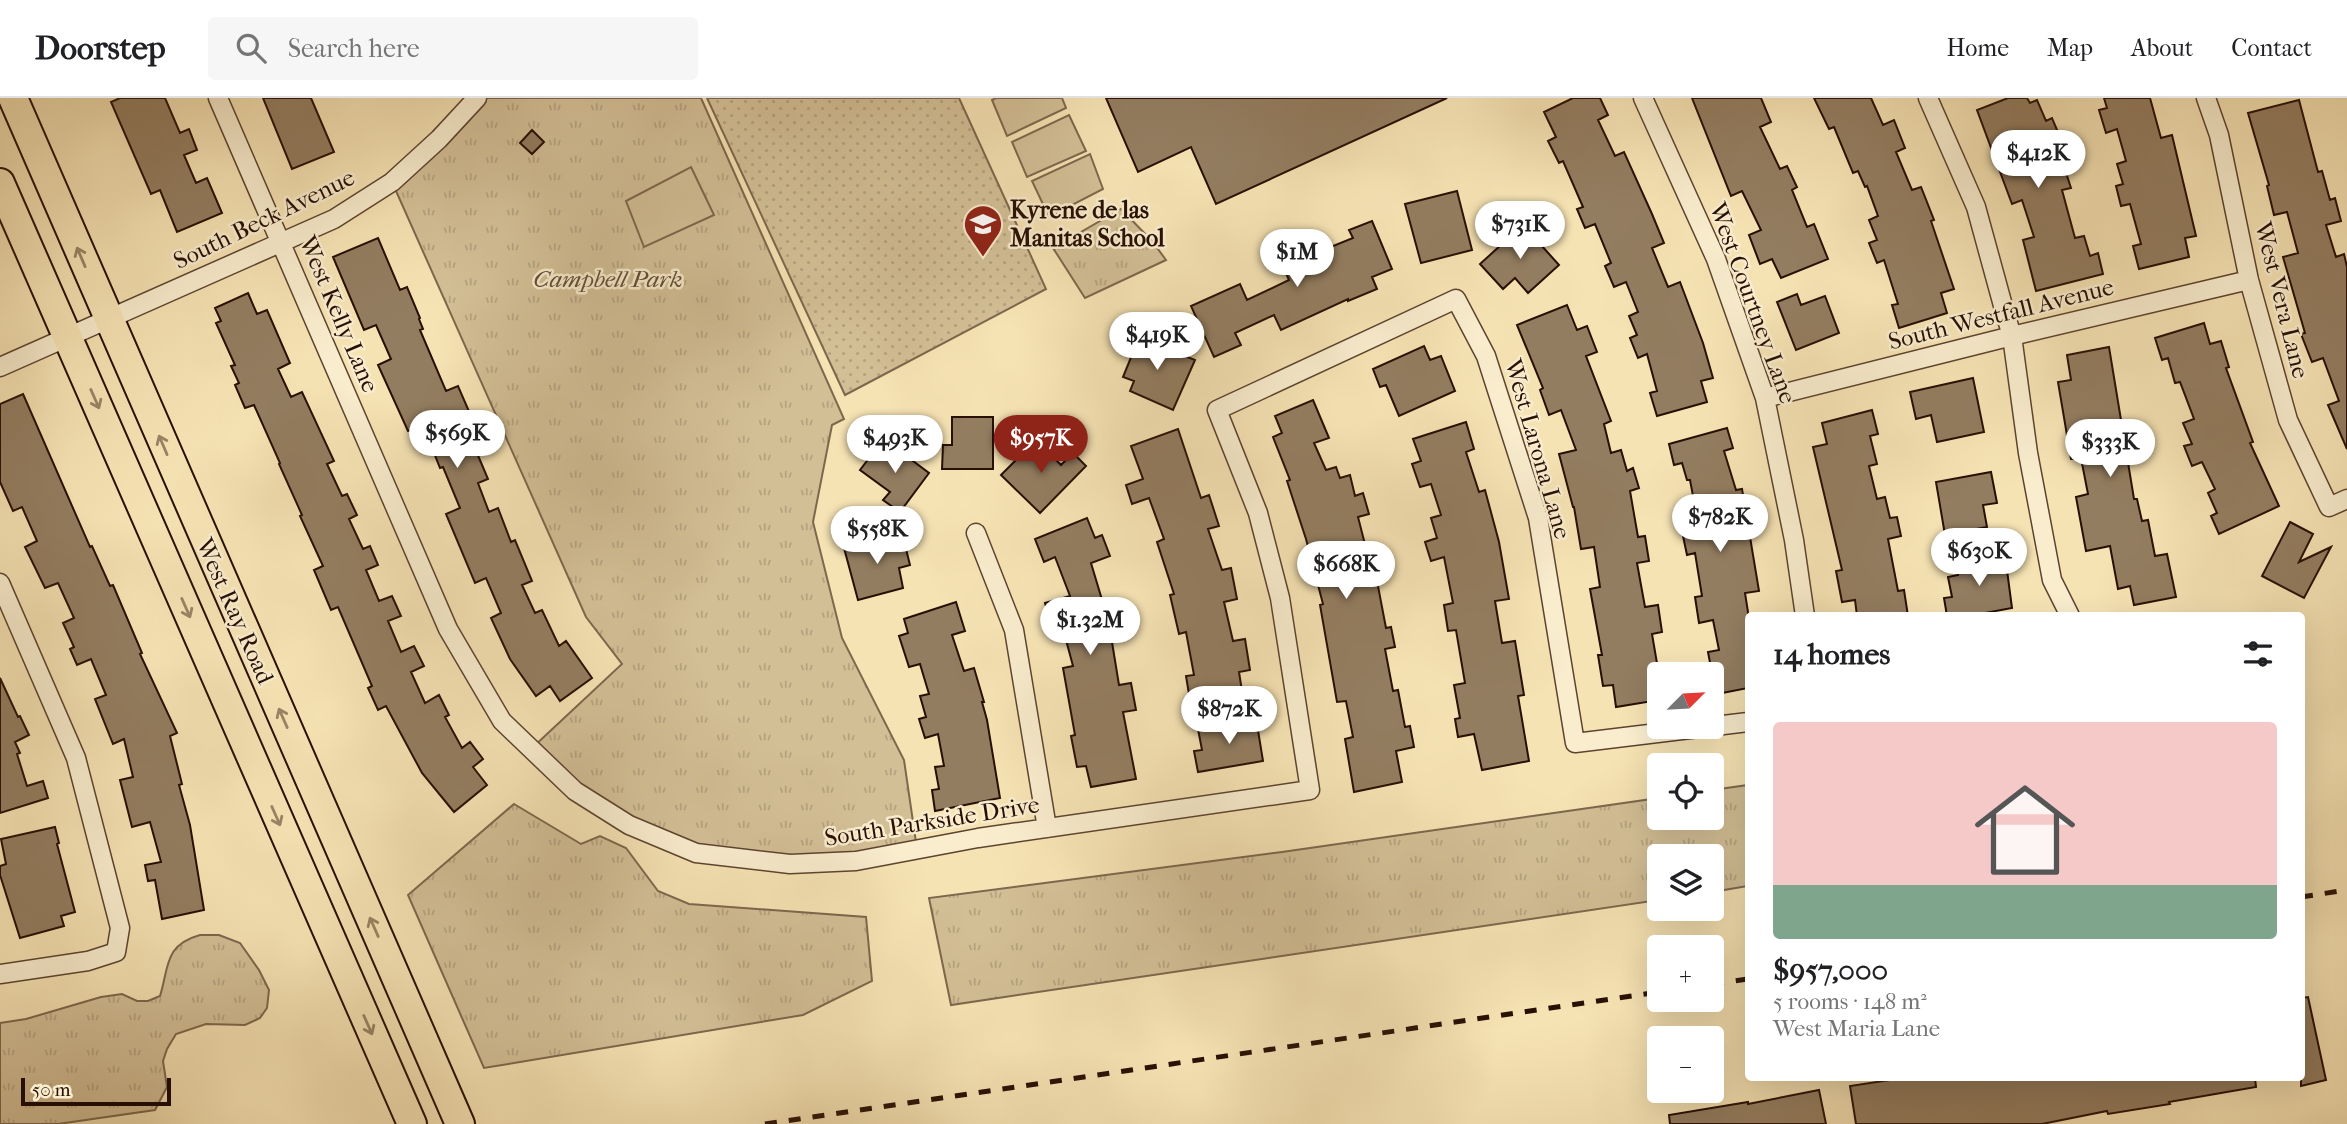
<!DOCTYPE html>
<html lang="en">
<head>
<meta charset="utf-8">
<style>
  :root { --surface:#fff; --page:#f6f6f6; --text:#202124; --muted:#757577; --line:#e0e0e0; --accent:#8f2418 }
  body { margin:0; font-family:"IM FELL French Canon",serif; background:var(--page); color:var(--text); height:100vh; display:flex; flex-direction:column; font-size:26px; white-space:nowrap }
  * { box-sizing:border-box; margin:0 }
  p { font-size:23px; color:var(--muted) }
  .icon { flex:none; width:38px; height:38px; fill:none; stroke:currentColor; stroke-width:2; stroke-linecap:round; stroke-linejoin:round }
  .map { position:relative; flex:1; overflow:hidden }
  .side { position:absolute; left:1745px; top:514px; width:560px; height:469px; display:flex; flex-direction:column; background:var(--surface); border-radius:7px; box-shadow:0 7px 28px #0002 }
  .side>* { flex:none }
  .needle { width:46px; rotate:66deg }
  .tools { position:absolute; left:1647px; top:564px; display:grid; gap:14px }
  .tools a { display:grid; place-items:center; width:77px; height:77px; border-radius:7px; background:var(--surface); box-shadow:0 7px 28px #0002; font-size:35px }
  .scale { position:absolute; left:21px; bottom:18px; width:150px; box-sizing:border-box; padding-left:7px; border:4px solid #280f04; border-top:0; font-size:19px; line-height:24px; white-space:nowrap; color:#280f04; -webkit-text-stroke:5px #f9edce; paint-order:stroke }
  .price { position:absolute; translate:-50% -60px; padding:0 16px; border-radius:24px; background:#fff; color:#222; font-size:23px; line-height:46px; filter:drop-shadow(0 2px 4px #0008) }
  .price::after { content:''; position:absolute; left:50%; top:42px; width:21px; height:16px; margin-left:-10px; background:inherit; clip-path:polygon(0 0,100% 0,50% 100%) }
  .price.active { background:var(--accent); color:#fff }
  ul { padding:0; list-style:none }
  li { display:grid; align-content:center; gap:14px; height:371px; padding:0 28px }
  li+li { border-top:2px solid var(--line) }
  li span { display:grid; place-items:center; height:217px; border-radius:7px; color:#555 }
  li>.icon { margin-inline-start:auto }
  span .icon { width:126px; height:126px; fill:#fffc; stroke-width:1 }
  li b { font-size:30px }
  h2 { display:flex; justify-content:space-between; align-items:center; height:84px; padding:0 28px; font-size:30px }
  header { display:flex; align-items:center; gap:42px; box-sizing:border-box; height:98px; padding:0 35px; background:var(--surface); border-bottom:2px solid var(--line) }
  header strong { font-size:33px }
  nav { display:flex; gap:38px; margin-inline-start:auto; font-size:24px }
  .search { width:490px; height:63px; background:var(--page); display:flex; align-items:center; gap:18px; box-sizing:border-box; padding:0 24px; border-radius:7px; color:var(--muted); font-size:26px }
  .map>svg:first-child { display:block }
  .grass { fill:url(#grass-dots); stroke:#7e674d; stroke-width:2 }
  .park { fill:url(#park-tufts); stroke:#7e674d; stroke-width:2 }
  .pitch { fill:#d3bf96; stroke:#7e674d; stroke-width:2 }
  .building { fill:#937d60; stroke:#280f04; stroke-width:2 }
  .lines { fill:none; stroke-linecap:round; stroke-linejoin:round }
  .minor-casing { stroke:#5c4430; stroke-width:21 }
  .primary-casing { stroke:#280f04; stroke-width:32 }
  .minor { stroke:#f9edce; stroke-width:18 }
  .primary { stroke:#f6e3b4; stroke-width:28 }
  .rail { stroke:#280f04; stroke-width:5; stroke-dasharray:12 12; stroke-linecap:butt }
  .oneway { stroke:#998465 }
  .labels { text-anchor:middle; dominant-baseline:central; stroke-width:5; stroke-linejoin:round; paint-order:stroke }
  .poi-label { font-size:24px; font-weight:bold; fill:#280f04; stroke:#f9edce; text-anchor:start }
  .street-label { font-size:24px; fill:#280f04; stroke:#f9edce }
  .park-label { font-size:24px; font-style:italic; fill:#644d37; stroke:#f9edce }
</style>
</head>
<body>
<header>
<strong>Doorstep</strong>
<div class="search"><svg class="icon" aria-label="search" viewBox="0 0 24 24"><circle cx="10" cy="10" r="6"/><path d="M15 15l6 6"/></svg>Search here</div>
<nav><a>Home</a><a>Map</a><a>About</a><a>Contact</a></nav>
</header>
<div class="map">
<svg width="2347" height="1026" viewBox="0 0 2347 1026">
  <defs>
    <pattern id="grass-dots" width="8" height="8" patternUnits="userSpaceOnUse" patternTransform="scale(1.75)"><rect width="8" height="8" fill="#d3bf96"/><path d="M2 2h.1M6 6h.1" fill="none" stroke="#b5a380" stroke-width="1.8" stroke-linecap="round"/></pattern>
    <pattern id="park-tufts" width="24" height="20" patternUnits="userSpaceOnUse" patternTransform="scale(1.75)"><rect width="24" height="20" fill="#d3bf96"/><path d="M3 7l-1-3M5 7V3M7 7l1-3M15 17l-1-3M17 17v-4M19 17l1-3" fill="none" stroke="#b5a380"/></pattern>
  </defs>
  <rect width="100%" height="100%" fill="#f6e3b4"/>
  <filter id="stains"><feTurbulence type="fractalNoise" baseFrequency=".00286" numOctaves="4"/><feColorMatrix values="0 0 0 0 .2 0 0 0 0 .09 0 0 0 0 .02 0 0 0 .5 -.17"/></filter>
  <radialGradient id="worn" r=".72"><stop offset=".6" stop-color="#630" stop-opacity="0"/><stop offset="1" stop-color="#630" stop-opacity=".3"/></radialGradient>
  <!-- grass -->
  <path class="grass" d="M707,0H959L1046,191L845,297Z"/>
  <!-- park -->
  <path class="park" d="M477,0H701L844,321L832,327L813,424L842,540L904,662L917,751L856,763L696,755L629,727L531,651L622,566L586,519L392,84Z
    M1121,111L1152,143L1166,162L1085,200L1053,150Z
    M1748,687V788L1712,794V758H1659V802L951,907L929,800L1282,754L1659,700V719H1712V692Z
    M514,706L581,746L600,738L626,750L658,793L689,806L866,819L872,883L803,917L484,970L408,797Z
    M200,837H219L240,845L259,872L269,892L267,910L260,920L245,927L206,926L176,936L167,951L163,963L167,989L155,1012L58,1026H0V925L26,921L101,899L122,896L137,903H148L160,898C169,869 164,847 200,837Z"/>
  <!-- pitch -->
  <path class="pitch" d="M996,0H1062L1066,10L1007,38L992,2Z
    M1069,17L1086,53L1027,79L1012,44Z
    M1090,56L1103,91L1049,119L1032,83Z
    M691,69L714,117L644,149L626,103Z"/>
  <!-- building -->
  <path class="building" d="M120,0H165L180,35L189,31L197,52L184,57L196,85L207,80L222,115L177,134L160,92L151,96L111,4Z
    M263,0H311L334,54L292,71Z
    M1106,0H1447L1216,106L1191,49L1138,74Z
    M1573,0H1600L1608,17L1598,22L1615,58L1624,54L1652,116L1664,145L1652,150L1668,189L1680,184L1703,245L1713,280L1701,283L1707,304L1657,318L1650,295L1657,293L1647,256L1638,260L1630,240L1637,237L1629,218L1638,214L1626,184L1614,189L1605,168L1611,165L1595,126L1585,130L1577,111L1583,109L1563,63L1559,65L1548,43L1556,39L1544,14Z
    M1692,0H1761L1771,24L1760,29L1780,71L1787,68L1797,89L1792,92L1807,129L1814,126L1828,161L1781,180L1772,161L1760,166L1749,137L1761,132L1742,93L1731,98Z
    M1814,0H1871L1883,27L1894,22L1905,50L1896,54L1912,92L1921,89L1934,122L1931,123L1954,191L1941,195L1947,215L1899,230L1892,207L1898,206L1884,162L1877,165L1869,145L1877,142L1869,122L1878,118L1867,88L1865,89L1858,73L1853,75L1834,29L1829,31Z
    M2008,0H2027L2030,5L2037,2L2046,23L2052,20L2060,39L2055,41L2071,90L2062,92L2075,140L2084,138L2090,158L2098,155L2103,176L2036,193L2023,142L2034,139L2022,102L2012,106L1977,12Z
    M2104,0H2150L2161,40L2172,37L2196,138L2185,140L2189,159L2139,171L2133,148L2141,146L2130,106L2121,108L2116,88L2123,86L2117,66L2126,63L2117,31L2106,35L2099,12L2107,10Z
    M2299,2L2318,74L2322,73L2330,102L2335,100L2341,123L2326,127L2336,159L2344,156L2347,169V351L2328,307L2339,303L2323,260L2312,264L2301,236L2305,235L2283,159L2298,155L2287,114L2274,117L2267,88L2269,87L2248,15Z
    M532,32L544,44L532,56L520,45Z
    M1457,93L1472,152L1421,165L1405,106Z
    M1372,123L1392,171L1372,179L1377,191L1348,203V201L1281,232L1274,217L1235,235L1241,247L1214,259L1191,208L1240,186L1247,202L1289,182L1280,161L1302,151L1306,159L1353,140L1349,132Z
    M1523,127L1559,167L1528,195L1515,180L1503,191L1480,166Z
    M378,140L400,192L407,189L420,220L419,221L423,231L420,232L446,293L458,288L471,318L463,322L488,381L478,385L489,414L498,410L511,444L515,442L532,483L522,487L535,515L542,512L559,548L566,543L592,580L560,603L550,588L536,598L510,561L491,520L501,515L486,480L475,485L446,416L460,410L443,369L440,370L423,327L408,333L378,267L391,261L376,227L364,232L333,159Z
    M248,195L257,216L267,212L290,265L278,271L291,299L302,294L334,363L327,366L342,398L347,396L357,417L349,421L363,451L370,448L378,467L366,472L379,503L392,498L401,518L388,523L401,554L414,548L424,568L411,574L425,605L439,597L449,617L445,619L462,650L470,644L483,661L473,669L487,687L454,714L422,675L386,608L378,612L368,590L372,588L338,509L331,512L314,472L323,468L300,418L302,417L279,366L280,365L254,307L245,310L235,287L239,285L231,268L235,267L216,225L221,223L215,210Z
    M1797,196L1801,207L1825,198L1839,235L1796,252L1777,204Z
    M1567,207L1577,232L1587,228L1597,254L1586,258L1611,323L1604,326L1611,355L1621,352L1627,373L1633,370L1639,390L1630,393L1638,439L1645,438L1649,463L1637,465L1645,509L1658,507L1662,534L1652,536L1659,577V602L1616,609L1613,587L1603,588L1598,557H1602L1590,491L1600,489L1594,449L1581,451L1574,409H1573L1559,356L1576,352L1561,312L1549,317L1540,292L1543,290L1517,227Z
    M2204,225L2210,246L2221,243L2229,269L2226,270L2253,344L2250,345L2279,408L2219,436L2211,418L2217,415L2208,395L2215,391L2202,364L2192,368L2184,348L2192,346L2183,325L2194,321L2180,284L2175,285L2168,260L2162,262L2155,240Z
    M1133,237L1195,262L1173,312L1130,293L1134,283L1123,279L1132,257L1124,254Z
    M1424,248L1430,262L1441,258L1455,293L1399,318L1386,287L1380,289L1373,271Z
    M2109,249L2134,401H2137L2142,423L2148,422L2155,458L2167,456L2176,499L2134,507L2130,488L2118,491L2110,448L2086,453L2076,399L2088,396L2081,360L2071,361L2058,284L2071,282L2067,257Z
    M1973,280L1984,334L1937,344L1931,317L1916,321L1910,294Z
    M23,296L90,449L92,448L110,488L113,487L142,555L140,556L177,635L170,638L182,686L179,687L190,727L204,812L162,821L155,782L148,783L145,767L161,764L150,724L132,729L120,682L133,679L124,641L113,646L95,601L106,597L91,561L77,567L70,551L74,549L63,525L74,520L58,485L45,490L25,449L37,443L22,409L13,413L0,384V306Z
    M1313,302L1329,340L1314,345L1326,372L1336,369L1340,380L1350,377L1355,398L1363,395L1369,416L1358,419L1369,462L1375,461L1381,482L1377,483L1386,530L1391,529L1395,549L1385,551L1393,593L1398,592L1405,629L1410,628L1414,649L1396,653L1402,684L1354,694L1345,641L1353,639L1346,603L1337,604L1320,507L1323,506L1306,441L1287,383L1290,382L1273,339L1282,335L1275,318Z
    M1872,312L1878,336L1870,338L1877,366L1869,368L1877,401L1885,399L1890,420L1897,419L1901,438L1888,441L1898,493L1904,492L1908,518H1857L1855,502L1842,504L1836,473L1842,472L1813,349L1827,346L1822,325Z
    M952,319H993V371H942L943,347H952Z
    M1466,324L1474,351L1466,354L1479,394L1485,392L1499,444L1509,501L1495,503L1502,545L1515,543L1524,597L1518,598L1529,663L1482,672L1474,636L1458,639L1455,621L1460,620L1454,587L1465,585L1456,532L1448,533L1444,507L1453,505L1444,459L1431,463L1425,444L1437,440L1431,420L1441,417L1431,386L1420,389L1412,366L1421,363L1413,341Z
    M1727,330L1733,350L1724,353L1736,392L1742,391L1759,493L1745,495L1748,514V590L1712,597V575L1708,554L1719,552L1713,522L1699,525L1695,499L1702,498L1695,455L1687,457L1683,438L1700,435L1690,382H1687L1682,365L1674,367L1669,346Z
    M1178,331L1201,400L1209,397L1219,428L1208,431L1222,472L1231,470L1237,501L1224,504L1233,543L1245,541L1250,572L1239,574L1242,593L1190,602L1186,578L1194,577L1186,534L1179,536L1170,497L1174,496L1157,444L1164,441L1149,400L1132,406L1126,387L1143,381L1131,348Z
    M1036,342L1061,367L1073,355L1086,368L1040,415L1001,377Z
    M889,345L929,375L900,414L883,402L890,394L860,372L873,355L879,359Z
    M1991,374L1997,405L1983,407L1987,429L1945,437L1936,384Z
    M1087,420L1095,440L1102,437L1110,458L1091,465L1103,505L1109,504L1118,535L1111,538L1119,587L1131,585L1136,612L1123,614L1136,681L1091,689L1086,668L1077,669L1071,638L1075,637L1063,570L1073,568L1062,527L1052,530L1045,505L1070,498L1055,459L1044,464L1035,441Z
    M2290,424L2313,436L2299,464L2331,449L2304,500L2262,478Z
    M902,435L910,467L899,470L903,490L858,502L844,450Z
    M2005,457L2012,510L1969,518H1947L1944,500L1952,499L1948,479L1958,477L1956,466Z
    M956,504L965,533L952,537L964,573L974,570L984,604H982L987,622L1000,700L935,713L932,692L939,691L935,669L944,668L938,636L925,640L919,621L926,619L920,598L929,596L920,566L909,569L899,538L908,535L904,521Z
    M0,580L18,619L20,618L29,637L15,644L20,655L17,656L27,688L43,683L48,700L0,715Z
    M1256,620L1263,663L1198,674L1194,653L1202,652L1198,631Z
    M55,729L59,745L57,746L75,814L61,818L64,828L20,840L0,777V768L6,766L1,741Z
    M2308,899L2326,982L2301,988V900Z
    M1903,980H2255L2256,989L2169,1004L2170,1006L2108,1016L2107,1013L2042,1026H1856L1850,988Z
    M1819,992L1826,1026H1670L1669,1017L1748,1004V1006Z"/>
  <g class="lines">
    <!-- minor casing -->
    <g class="minor-casing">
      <path id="minor" d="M218,0L448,531L502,623L575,693L629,727L696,755L790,766L856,763L978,740L1310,692L1280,500L1258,415L1217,312L1456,201L1486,258L1538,420L1575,645L1748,624
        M1643,0L1716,161L1765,300L1794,442L1805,518
        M1928,0L1976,109L2005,215L2012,238L2028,355L2052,482L2070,518
        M2206,0L2219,37L2249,182L2288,322L2329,409L2347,401
        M0,269L334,121L392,84L439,41L477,0
        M1765,300L2012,238L2249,182
        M976,435L1014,532L1047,730
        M0,485L76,660L120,830L116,854L88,863L0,876"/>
    </g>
    <!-- primary casing -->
    <g class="primary-casing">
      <path id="primary" d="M13,0L460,1026
        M0,85L412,1026"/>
    </g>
    <!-- minor -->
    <use href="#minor" class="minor"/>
    <!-- primary -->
    <use href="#primary" class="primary"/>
    <!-- rail -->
    <path class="rail" d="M2301,799L2347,792
      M1712,886L1748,881
      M765,1026L1659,894"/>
  </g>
  <!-- one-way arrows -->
  <defs><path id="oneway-shaft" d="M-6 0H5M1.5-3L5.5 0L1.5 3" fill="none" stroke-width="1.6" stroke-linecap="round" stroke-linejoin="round" transform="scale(1.75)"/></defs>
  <g class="oneway">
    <use href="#oneway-shaft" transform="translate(81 159) rotate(-113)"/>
    <use href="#oneway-shaft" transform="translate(95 301) rotate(66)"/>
    <use href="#oneway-shaft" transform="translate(163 347) rotate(-113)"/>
    <use href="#oneway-shaft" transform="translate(186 510) rotate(66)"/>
    <use href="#oneway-shaft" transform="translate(283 620) rotate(-114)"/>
    <use href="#oneway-shaft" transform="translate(276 718) rotate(66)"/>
    <use href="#oneway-shaft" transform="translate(374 829) rotate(-114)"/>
    <use href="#oneway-shaft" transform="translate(368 927) rotate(66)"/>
  </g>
  <!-- icons -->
  <defs>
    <g id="school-pin" transform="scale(2.0125)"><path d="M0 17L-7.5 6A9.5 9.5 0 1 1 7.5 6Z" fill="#8f2418" stroke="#f9edce"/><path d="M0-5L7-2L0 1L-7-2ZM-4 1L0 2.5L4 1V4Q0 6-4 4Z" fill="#fff"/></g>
  </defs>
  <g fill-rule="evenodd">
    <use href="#school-pin" x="983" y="126"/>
  </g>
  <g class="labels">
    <!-- poi labels -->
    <g class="poi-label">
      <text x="1010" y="112">Kyrene de las<tspan x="1010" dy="28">Manitas School</tspan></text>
    </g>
    <!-- street labels -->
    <g class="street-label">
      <text transform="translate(264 121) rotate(-26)">South Beck Avenue</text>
      <text transform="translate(2282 202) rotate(76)">West Vera Lane</text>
      <text transform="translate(1753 205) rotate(70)">West Courtney Lane</text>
      <text transform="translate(339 216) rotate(67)">West Kelly Lane</text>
      <text transform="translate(2001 216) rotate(-14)">South Westfall Avenue</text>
      <text transform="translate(1538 351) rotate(74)">West Larona Lane</text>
      <text transform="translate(235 513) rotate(66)">West Ray Road</text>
      <text transform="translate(932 723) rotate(-9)">South Parkside Drive</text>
    </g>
    <!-- park labels -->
    <g class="park-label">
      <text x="608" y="181">Campbell Park</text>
    </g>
  </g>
  <rect width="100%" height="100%" filter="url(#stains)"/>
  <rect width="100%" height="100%" fill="url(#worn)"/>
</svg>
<div class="tools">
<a><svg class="needle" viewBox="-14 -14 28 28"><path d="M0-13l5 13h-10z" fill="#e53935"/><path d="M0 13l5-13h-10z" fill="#757577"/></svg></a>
<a><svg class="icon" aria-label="locate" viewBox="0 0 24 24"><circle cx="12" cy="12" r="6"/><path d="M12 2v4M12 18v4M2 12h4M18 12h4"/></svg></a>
<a><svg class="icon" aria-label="layers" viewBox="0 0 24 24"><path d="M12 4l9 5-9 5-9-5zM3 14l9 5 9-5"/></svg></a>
<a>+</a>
<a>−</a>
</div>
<div class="scale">50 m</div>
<b class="price" style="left:2038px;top:92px">$412K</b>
<b class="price" style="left:1520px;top:163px">$731K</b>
<b class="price" style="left:1297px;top:191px">$1M</b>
<b class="price" style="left:1157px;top:274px">$419K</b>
<b class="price" style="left:457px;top:372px">$569K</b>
<b class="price" style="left:895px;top:377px">$493K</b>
<b class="price active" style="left:1041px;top:377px">$957K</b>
<b class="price" style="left:2110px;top:381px">$333K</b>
<b class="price" style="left:1720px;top:456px">$782K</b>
<b class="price" style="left:877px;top:468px">$558K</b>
<b class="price" style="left:1979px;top:490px">$630K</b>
<b class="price" style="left:1346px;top:503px">$668K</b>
<b class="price" style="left:1090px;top:559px">$1.32M</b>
<b class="price" style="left:1229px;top:648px">$872K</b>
<section class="side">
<h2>14 homes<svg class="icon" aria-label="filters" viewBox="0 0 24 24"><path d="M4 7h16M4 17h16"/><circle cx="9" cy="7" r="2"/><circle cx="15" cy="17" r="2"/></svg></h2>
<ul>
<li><span style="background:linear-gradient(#f6c9c9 75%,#7fa58c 0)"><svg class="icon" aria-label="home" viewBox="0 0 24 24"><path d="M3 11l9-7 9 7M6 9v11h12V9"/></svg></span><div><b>$957,000</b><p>5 rooms · 148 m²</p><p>West Maria Lane</p></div></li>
</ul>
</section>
</div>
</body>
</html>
